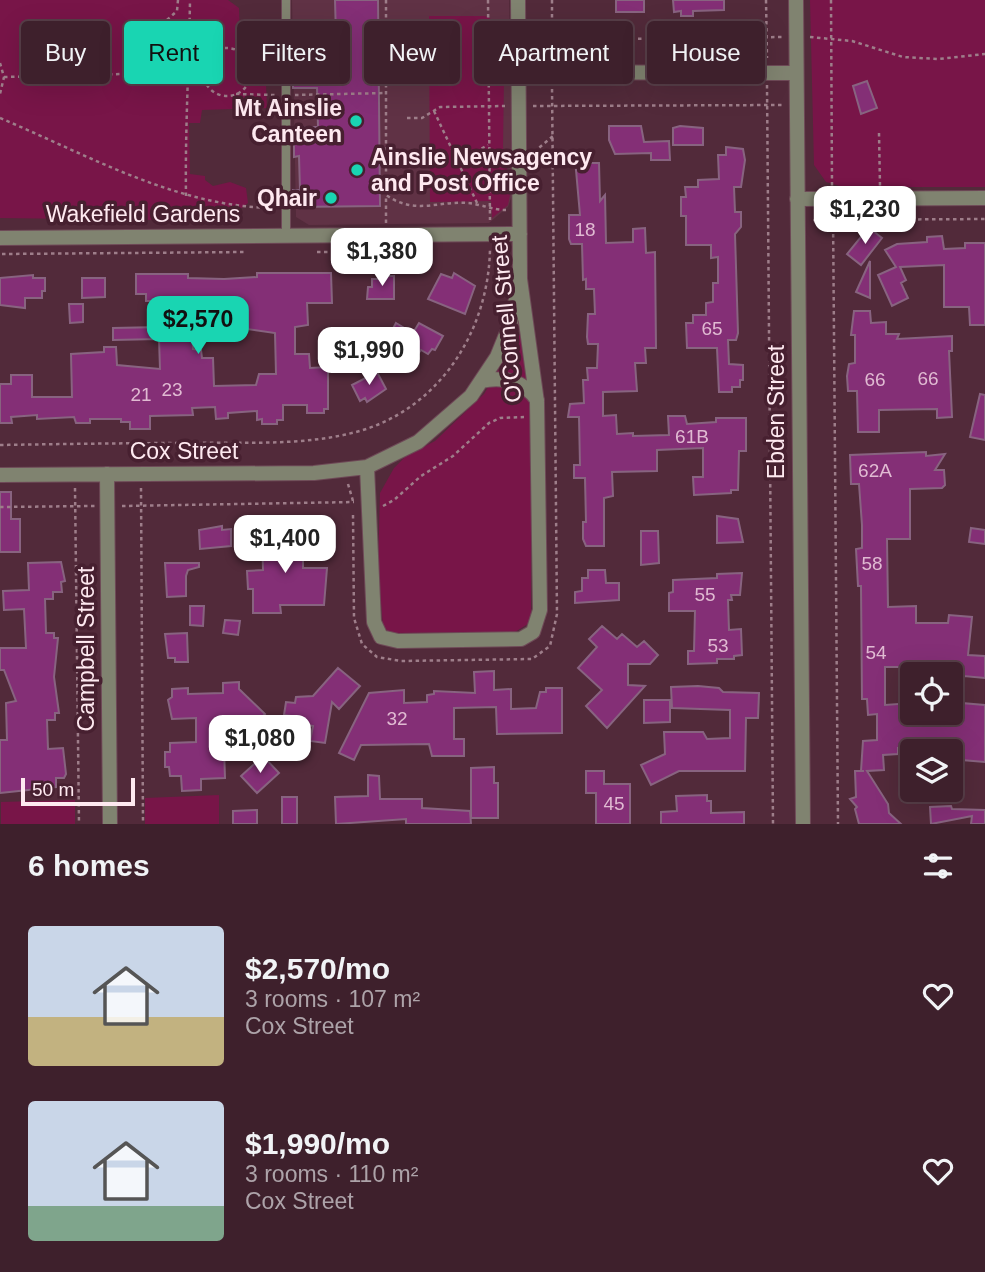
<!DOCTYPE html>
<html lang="en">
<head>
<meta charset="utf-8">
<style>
  :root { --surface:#3e202c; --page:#492d38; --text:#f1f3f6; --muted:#ada3a9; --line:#573e48; --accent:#19d5b2 }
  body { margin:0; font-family:Helvetica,sans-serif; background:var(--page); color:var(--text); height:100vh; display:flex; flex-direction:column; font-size:26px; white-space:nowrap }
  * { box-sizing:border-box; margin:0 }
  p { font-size:23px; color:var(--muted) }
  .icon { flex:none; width:38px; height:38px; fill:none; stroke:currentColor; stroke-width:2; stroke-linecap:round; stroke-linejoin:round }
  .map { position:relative; height:824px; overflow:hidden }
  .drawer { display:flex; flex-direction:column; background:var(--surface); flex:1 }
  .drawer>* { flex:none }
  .top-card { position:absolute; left:21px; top:21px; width:943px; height:63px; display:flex; gap:14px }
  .controls { position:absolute; left:900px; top:662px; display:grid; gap:14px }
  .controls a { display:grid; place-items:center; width:63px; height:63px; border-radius:7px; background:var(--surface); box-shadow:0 7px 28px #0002,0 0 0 2px var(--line); font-size:35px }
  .scale { position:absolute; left:21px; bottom:18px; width:114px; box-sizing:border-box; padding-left:7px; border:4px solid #fee9f0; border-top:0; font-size:19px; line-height:24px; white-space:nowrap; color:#fee9f0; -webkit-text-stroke:5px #472030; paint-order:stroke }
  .price { position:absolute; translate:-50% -60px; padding:0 16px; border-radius:14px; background:#fff; color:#222; font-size:23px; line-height:46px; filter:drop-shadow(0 2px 4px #0008) }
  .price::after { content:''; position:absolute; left:50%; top:42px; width:21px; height:16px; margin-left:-10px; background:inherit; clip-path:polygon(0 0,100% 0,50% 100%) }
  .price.selected { background:var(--accent); color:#111 }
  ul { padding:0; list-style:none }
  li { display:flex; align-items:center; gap:21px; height:175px; padding:0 28px }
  li span { display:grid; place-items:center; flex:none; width:196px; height:140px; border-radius:7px; color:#555 }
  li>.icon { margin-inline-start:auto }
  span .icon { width:84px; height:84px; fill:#fffc; stroke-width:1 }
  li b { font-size:30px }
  h2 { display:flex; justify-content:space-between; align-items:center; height:84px; padding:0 28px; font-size:30px }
  .chip { padding:0 24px; border-radius:7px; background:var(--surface); box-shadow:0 7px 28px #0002,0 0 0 2px var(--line); font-size:24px; line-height:63px }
  .chip.selected { background:var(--accent); color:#111 }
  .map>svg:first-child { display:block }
  .built { fill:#603245 }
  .green { fill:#781548 }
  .building { fill:#842f76; stroke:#886380; stroke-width:2; fill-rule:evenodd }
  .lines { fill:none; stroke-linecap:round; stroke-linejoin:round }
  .lane-casing { stroke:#6e4957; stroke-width:10 }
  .street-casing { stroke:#6e4957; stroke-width:16 }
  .path { stroke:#9e7e8a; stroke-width:2.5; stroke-dasharray:3.5 3.5; stroke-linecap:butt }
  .lane { stroke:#808370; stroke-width:8 }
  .street { stroke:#808370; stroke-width:14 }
  .poi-dot { fill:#19d5b2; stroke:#472030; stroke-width:2.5 }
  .labels { text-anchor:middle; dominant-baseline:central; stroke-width:7; stroke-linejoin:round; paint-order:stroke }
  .number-label { font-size:19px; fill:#e0bad2 }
  .poi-label { font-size:23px; font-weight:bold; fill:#fee9f0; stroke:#472030; text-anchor:end }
  .street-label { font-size:23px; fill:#fee9f0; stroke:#472030 }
</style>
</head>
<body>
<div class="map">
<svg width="985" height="824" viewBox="0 0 985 824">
  <rect width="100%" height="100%" fill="#522a3a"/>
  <!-- built -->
  <path class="built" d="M292,0H509L513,192L508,207L489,223L309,225L296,217Z"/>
  <!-- green -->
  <path class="green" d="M0,0H228L239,8L240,35H264L267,108L202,110L200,123H189L190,174L205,176V180L213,186L230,182L246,188L248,203L235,213V221L0,218Z
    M810,0H985V187H843L826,182L814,165Z
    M429,16H485L499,23L505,31L511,50L504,77L503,147L511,190L508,205L492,218L491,201L430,202Z
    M523,329L531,410V622L515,632L389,633L383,625L378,571L380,493L394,468L406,456L435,441L484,394Z
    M219,795V824H145V798Z
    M75,800V824H1V802Z"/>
  <!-- building -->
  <path class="building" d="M335,0H378L380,206L293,207V190H300L299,156L294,157V127H318L317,88H293V36H336Z
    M616,0H644V12H616Z
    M673,0H724V10L693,11V16H681V11L674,12Z
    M867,81L877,108L861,114L853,86Z
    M609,126H641L644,142L669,141L670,160H651V153L615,154L609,140Z
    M680,126L703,128V145H673V128Z
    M726,147L743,149L745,160L741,187H734L735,212H741V227L735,234L738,333L736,340H728L729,364L743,365V380H740V387H732V392H719L717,348H687L686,323H693V315H706V303L713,302V283H718V257L711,258V245H686V216H681V197H686L685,187H698V180L719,179L718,155H726Z
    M580,163H599L600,201L605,195L606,243L633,242V229L645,228L646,253L655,252L656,348H645L646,363H635L637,391L603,392V416L616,415L617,434L633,433V436L669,435L668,416H685L687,424L716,422V418H746V451H739L738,490H731V493L694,495L693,477H703V448L657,450V471L612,472L613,496L604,498V546H586L583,539V522H586L585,478H574V465H580L579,417H568L570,404L584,403L583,380H588L587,368H597L598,344H588L587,337L588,314H595L594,289H586V279L583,280L582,244H571L569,239V215H580L576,170H580Z
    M869,227V233L872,230L882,238L861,265L847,254Z
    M942,236L944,249L965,248V243H985V325H970L969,307H944V265L900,267L906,280L901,283L908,298L892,306L878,275L896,267L885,250L897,244L927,242V237Z
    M870,261V298L856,292Z
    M257,273H331L332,303H307L308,325L295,327V354H309L310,368L328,367V409H324V413H307V405H283V420H277V424H262V419L257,420V411L228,413V418L216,419L215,407L192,408L193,415L150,416V429H130V422H121V419H90V423H76L74,417L37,419V415L11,417L12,423H0V384H11V375H32V397H72L71,354L104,352V347H116L117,365L160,369L159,339L113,340V328L161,327L160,301H146V294H136V274H188V278L224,279L257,277ZM239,320V328L275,333L276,374H259L256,385L214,386L213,358H202L201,350L193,349L192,323Z
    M454,273L475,286L465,314L428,299L441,274L452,278Z
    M33,275V278H45V291H42V298H25V308L0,305V278Z
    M379,276H394V299H367L368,287H372V279H379Z
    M82,278H105V297L82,298Z
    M69,304H83V322L70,323Z
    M854,311H870L871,323L886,322V334H899L897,339L952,336V351H949L952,417L937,418V409L879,410V432H858L857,391H848L847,376L849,364L855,363V335H851Z
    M396,323L413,333L419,323L443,336L435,350L432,349L428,354L421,350L412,362L391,350L397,340L389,336Z
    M377,372L386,389L367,402L365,398L360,401L352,385Z
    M980,394L985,395V440L970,437Z
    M926,452V456L945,454L935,470H944L945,485L942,488L910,489V539H887L888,607L916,606V623H948L949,615L972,617L968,655L985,656V678L964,676L962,703L985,705V762L950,759V746L898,748V754L883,755L884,770L867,771L888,804L889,813L901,824H859L855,809L857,807L850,799L856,797L855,771H864H861L863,741L877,740V714L868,715L867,699H862L861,586H858L856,549L862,548V525L859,484H851L850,455ZM885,667H913V674H950V712H942V717L920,718V712H912V703L885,705Z
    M0,492H11V519H20V552H0Z
    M717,516L738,519L743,542L717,543Z
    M222,526V530L231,529V546L200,549L199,530Z
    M971,528L985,530V544L969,542Z
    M262,530H286V534H303V568H327L324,605H280L281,613H253V589H248L247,571L263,570Z
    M641,531H658L659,563L641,565Z
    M61,562L65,581L61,582L62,592H53V599H45L46,633H54V638H58L54,677L59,713H55V720H47L48,749L63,748L66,774L64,778H56V787L0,793V740H7L6,703L16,701L4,670H0V648H26L24,609L4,610L3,591L29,590L28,563Z
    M165,563H199V567L188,570L186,576V596L167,597Z
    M588,570H605L606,583H619V600L575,603V592L582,591V578H588Z
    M742,573L740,595H731L732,600H728L729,630L741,629L742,655L734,656V659H717V663L688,664V651H694L695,611H669V593L673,592V580L717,578V574Z
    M190,606H204L203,626L190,625Z
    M225,620L240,621L238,635L223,633Z
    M602,626L617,639L622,634L637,647L644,641L658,655L650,664H628V685L645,686L607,728L586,706L602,690L578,668L597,647L589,639Z
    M187,633L188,662H175V658H168L165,634Z
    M338,668L360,686L339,709L332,702L325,743L310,741L313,726L291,722L292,716L284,715L286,702L295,703L296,697L313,696Z
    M494,671V690L511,689V709L536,708L540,692H546V688H562V733L497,734L496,707L454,708V739H464V756H432L429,744L361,745L354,760L339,753L369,693L404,690V703L427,702V695L434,694V691L475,693L474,672Z
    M239,682V689L265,714L250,730L237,717V744L224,748L225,778L201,779V790L182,791L181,776H170L169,767H165V752H170V743L196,742V718L172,719L168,700L172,697V689L188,688V694L223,693V683Z
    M698,686L719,688L723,692L759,693L758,718H746L745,771H679L651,785L641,765L665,754L664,732H703L707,739L730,738V710L672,708L671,687Z
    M644,700H670V722L644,723Z
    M263,756L279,773L257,793L241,776Z
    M494,767V783H498V818H471V768Z
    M586,771H604V784H630V824H596V793H586Z
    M368,775L379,776L380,799H422V808L470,811L471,824H406V819L336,824L335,797L368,796Z
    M707,795V801H711V813L744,812V824H661V812L677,811L676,796Z
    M282,797H297V824H282Z
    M951,806L952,809L985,810V824H971L972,816L931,824L930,807Z
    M257,810V824H233V811Z"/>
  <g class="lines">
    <!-- lane casing -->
    <g class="lane-casing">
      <path id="lane" d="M286,236V0"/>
    </g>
    <!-- street casing -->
    <g class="street-casing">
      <path id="street" d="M796,0L803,824
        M518,72L796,73
        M797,199L985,198
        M0,238L520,234
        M481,381C502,376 525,381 537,400
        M367,467L374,622L381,637L398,641L521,639L533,632L540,610L537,402L520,279L518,0
        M107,474L110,824
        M0,475L314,473L367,467L418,442L471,396L497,357L510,325L518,291"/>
    </g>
    <!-- path -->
    <path class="path" d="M178,0L177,11L159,27L188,45
      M386,0V195C419,218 445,196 479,205C489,207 495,210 506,210
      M488,0L490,220
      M552,0V58
      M766,0L767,58
      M831,0L832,186
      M810,37L852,41L903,57L938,59L985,54
      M488,40H506
      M533,40L782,37
      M203 72a24 24 0 1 1 48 0a24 24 0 1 1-48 0Z
      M240,51H276
      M0,63L4,77L0,94
      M4,77L203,72
      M767,85L773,824
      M236,94L275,95
      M295,95L386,93
      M533,106L782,105
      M434,111L478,205
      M0,118C88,155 177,207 274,208
      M407,118H422L440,107L505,106
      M879,133L880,186
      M534,152L553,136
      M532,154L553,153
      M457,162L488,145
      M186,196C185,130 189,66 190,0
      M833,213L838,824
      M813,220L985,219
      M386,223V195
      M317,252L426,251
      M2,254L247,252
      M0,445C64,444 128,443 192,443C246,442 303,446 356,432C439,410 489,331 490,248
      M348,484L353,501
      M75,488L79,824
      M141,488L143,824
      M122,506L354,502
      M383,506L394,500L421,476L453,456L489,423L500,418L524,417
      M0,507L95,506
      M353,515L354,618L362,644L377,657L401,661L532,659L550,646L557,614L552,86"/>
    <!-- lane -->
    <use href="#lane" class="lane"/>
    <!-- street -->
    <use href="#street" class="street"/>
  </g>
  <!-- markers -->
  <g class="poi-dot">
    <circle cx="356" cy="121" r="7"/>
    <circle cx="357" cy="170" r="7"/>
    <circle cx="331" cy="198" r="7"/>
  </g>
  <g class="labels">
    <!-- number labels -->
    <g class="number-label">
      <text x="585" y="229">18</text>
      <text x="712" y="328">65</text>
      <text x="928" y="378">66</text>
      <text x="875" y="379">66</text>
      <text x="172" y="389">23</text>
      <text x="141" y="394">21</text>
      <text x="692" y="436">61B</text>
      <text x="875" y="470">62A</text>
      <text x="872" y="563">58</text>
      <text x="705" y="594">55</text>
      <text x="718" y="645">53</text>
      <text x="876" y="652">54</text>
      <text x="397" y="718">32</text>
      <text x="614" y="803">45</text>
    </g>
    <!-- poi labels -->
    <g class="poi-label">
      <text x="342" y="108">Mt Ainslie<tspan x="342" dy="26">Canteen</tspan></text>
      <text x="371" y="157" text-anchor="start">Ainslie Newsagency<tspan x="371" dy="26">and Post Office</tspan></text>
      <text x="317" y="198">Qhair</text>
    </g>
    <!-- street labels -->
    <g class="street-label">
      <text x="143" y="214">Wakefield Gardens</text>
      <text transform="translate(506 319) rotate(-95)">O'Connell Street</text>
      <text transform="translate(776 412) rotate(-90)">Ebden Street</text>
      <text x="184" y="451">Cox Street</text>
      <text transform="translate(86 649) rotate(-90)">Campbell Street</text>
    </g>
  </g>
</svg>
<div class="controls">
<a><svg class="icon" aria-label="locate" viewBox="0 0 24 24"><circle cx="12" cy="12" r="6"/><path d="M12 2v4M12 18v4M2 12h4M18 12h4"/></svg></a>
<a><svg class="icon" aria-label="layers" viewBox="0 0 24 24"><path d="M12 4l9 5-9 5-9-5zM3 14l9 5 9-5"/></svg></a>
</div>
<div class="scale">50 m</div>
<b class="price" style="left:865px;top:246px">$1,230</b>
<b class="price" style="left:382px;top:288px">$1,380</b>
<b class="price selected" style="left:198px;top:356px">$2,570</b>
<b class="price" style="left:369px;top:387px">$1,990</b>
<b class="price" style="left:285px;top:575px">$1,400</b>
<b class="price" style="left:260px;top:775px">$1,080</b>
<div class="top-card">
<a class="chip">Buy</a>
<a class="chip selected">Rent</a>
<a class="chip">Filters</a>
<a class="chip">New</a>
<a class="chip">Apartment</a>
<a class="chip">House</a>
</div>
</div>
<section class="drawer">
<h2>6 homes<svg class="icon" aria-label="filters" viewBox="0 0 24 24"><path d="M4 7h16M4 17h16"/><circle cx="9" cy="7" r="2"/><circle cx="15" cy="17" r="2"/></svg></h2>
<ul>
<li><span style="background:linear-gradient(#c9d6e8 65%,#c2b280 0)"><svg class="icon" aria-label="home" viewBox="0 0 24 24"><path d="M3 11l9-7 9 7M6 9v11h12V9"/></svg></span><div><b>$2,570/mo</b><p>3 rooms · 107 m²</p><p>Cox Street</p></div><svg class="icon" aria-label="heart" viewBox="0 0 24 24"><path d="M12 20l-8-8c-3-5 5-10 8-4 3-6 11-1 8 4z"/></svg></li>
<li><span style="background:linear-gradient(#c9d6e8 75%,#7fa58c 0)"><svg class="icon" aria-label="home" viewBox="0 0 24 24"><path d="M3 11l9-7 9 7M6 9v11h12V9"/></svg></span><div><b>$1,990/mo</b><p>3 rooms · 110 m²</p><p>Cox Street</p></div><svg class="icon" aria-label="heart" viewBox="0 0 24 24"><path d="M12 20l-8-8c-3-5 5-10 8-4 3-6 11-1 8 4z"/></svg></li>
</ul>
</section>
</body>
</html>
